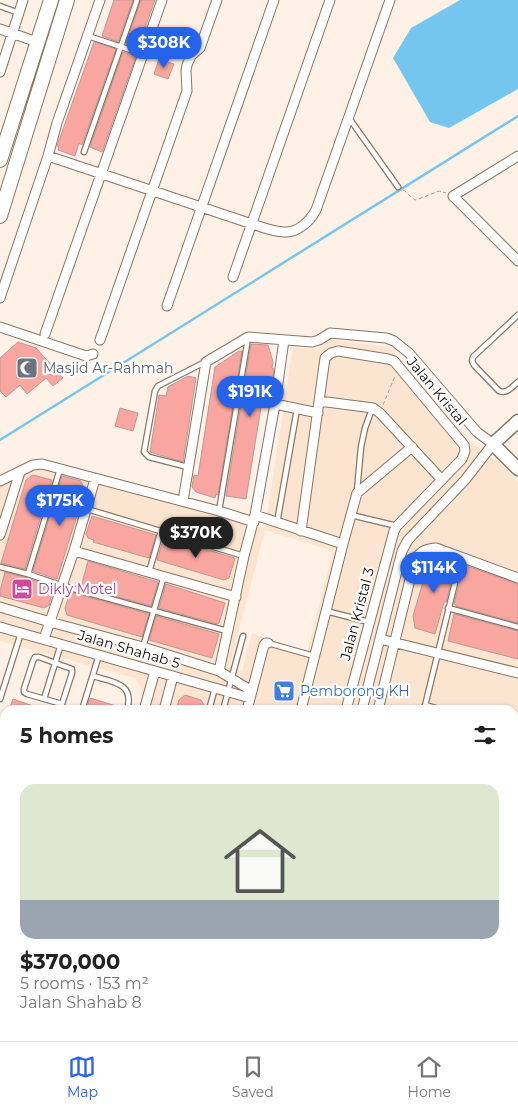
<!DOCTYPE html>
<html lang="en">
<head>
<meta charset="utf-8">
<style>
  :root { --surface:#fff; --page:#f6f6f6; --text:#222; --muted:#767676; --line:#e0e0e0; --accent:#2563eb }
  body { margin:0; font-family:Montserrat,sans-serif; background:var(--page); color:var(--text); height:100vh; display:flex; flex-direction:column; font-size:19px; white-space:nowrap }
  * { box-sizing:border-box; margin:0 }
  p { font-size:16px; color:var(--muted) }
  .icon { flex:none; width:28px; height:28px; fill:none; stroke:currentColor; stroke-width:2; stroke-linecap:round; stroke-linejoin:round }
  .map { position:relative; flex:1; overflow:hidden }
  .side { position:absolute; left:0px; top:705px; width:519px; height:336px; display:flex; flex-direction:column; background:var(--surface); border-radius:15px 15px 0 0; box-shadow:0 1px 4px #0004 }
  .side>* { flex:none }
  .price { position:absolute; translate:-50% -42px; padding:0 11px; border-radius:18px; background:var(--accent); color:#fff; font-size:16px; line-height:32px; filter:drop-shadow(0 1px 2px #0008) }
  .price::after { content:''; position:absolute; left:50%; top:30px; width:15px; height:11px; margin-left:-8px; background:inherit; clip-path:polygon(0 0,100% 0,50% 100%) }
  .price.current { background:#222; color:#fff }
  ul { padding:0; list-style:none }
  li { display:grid; align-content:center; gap:10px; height:265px; padding:0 20px }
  li span { display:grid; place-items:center; height:155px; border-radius:15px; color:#555 }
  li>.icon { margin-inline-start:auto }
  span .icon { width:90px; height:90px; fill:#fffc; stroke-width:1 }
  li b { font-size:21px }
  h2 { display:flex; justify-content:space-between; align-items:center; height:60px; padding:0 20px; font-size:21px }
  .dock { display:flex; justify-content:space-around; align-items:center; height:70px; border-top:1px solid var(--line); background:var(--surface); font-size:14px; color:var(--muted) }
  .dock a { display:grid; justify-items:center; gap:2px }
  .dock .current { color:var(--accent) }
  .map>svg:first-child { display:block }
  .built { fill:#fce5d0; fill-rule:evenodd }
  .water { fill:#75c6ef }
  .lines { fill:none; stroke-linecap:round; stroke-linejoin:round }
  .stream { stroke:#75c6ef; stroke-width:2.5 }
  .building { fill:#f8a69f; stroke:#b89997 }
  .lane-casing { stroke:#897563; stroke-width:7 }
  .street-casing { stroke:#897563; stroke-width:11 }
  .secondary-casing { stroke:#897563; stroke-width:15 }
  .primary-casing { stroke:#897563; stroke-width:16 }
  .path { stroke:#a89c93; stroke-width:1; stroke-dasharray:4 2.5; stroke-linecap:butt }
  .lane { stroke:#fff; stroke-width:4.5 }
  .street { stroke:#fff; stroke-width:9 }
  .secondary { stroke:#fff; stroke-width:12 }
  .primary { stroke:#fff; stroke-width:14 }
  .labels { text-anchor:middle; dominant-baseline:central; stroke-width:4.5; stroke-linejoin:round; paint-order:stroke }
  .worship-label { font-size:14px; fill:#5b616d; stroke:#fff; text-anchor:start }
  .street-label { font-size:14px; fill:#110a04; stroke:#fff }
  .hotel-label { font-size:14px; fill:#b23c85; stroke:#fff; text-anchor:start }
  .shop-label { font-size:14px; fill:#366cbe; stroke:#fff; text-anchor:start }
</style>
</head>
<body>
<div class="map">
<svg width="518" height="1041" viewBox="0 0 518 1041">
  <rect width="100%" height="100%" fill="#fff1e5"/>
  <!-- built -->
  <path class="built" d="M330,340L390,347L472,443L501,464L518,482V850H514V710H141L145,695L135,678L0,641V473L26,462L265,529L293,347L318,349ZM265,530L333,551L307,653L252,633L242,671L229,668Z
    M0,878L5,880V998L0,995Z
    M100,1036H205L204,1041H112Z"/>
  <!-- water -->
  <path class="water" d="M460,0H518V89L449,128L430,122L393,58L411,28Z"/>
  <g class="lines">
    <!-- stream -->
    <path class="stream" d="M0,440L518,116
      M0,1009L5,1011
      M73,1036L85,1041"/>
  </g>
  <!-- building -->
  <path class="building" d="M114,0H133L118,42L102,36Z
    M141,0H155L138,48L126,44Z
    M94,42L116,49L82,145L79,143L75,156L58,150L59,147L57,146Z
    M123,52L136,56L102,152L90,147Z
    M159,59L174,64L168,79L154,74Z
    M18,342L36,348L63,378L53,386L46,378L27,394L20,385L6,397L0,391V358Z
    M251,344L268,345L273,362L272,368L274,369L269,402L262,401L246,499L226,496Z
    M239,351H242L218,495L216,494L215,498L196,492L192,487L194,475L198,476L215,367Z
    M188,376L196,378L183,462L150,452L159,395L166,396L168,387Z
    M120,408L138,413L133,431L115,426Z
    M33,475L52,480L25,569L1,563L26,480Z
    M62,476L81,481L85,490L57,579H56L33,571Z
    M92,516L156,535L149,558L93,542L94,540L88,538L86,534Z
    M164,537L235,558L229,578L224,580L157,560Z
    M431,555H434L456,562L446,602H444L435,634L415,628L413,616Z
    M88,561L158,582L151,606L81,587Z
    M464,565L518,584V623L456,606V605L454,604Z
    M5,572L27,578L54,587L49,605L44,608L0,596V591Z
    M166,584L225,603L219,623L217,624L159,608Z
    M70,592L149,614L142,637L67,615L65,608Z
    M454,614L518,631V659L448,641Z
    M156,616L219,634L212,658L149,640Z
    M185,695L201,700L205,707L204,710H176L179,700Z
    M90,698L123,708V710H86Z
    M13,699L42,709V710H9Z"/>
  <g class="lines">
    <!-- lane casing -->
    <g class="lane-casing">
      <path id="lane" d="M0,6L19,13
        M88,36L143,54
        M349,118L398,187
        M84,152L137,0
        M518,315L473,357L472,361L474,365L499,391C507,394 512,387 518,382
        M188,467L149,457L144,452L155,391L158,386L205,362
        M357,491L361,447L365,428L372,409
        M87,509L244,556
        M219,511L248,338
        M351,515L397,526
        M277,523L297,409
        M0,567L28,574L63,586L227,631
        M149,572L161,531
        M28,574L60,469
        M448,608L518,627
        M326,611L369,622
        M268,643L314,656
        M143,647L164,576
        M35,657H39L72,669V673L62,704L27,694L24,692V689L33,661Z
        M93,676C113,682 135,683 127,710
        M0,699L21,633
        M44,699L61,644
        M425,705L443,710
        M82,710L99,655
        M209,710L215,688
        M223,710L243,636
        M424,710L461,558
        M514,730L518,731"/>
    </g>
    <!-- street casing -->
    <g class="street-casing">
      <path id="street" d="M0,29L37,42
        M0,72L23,0
        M48,156L252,224C261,227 274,232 284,232C298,233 310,221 316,210L390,0
        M518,156L453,196L518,261
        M233,277L330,0
        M0,298L48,156L57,123L100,0
        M167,306L274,0
        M0,327L86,356L93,354
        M45,334L162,0
        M100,340L187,91L186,71L187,65L191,56L200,48L217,0
        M319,401L373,408L380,413L442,480
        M275,404L318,413
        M0,481L33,465L42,464L219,511L254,522
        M183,501L206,362L248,337L312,342L319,340L330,333L386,338L394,341L409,353L477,432L493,444L465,480L408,540L402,551L362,710
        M255,515L343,544
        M301,531L325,358L331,353L338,351L388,359L394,361L464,445L465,451L462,459L397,526L394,531L346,710
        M0,535L20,472
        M74,551L236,597
        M0,607L50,622L143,647L219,671L252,691
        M0,627L250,698
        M44,639L74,551L95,479
        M380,639L518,673
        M219,671L244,556L255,515L275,404L284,340
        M144,710L155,671
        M164,710L173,676
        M247,710L264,645L266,643H268
        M301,710L343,544L357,493L412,447
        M378,710L415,559C421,551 425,549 436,548L518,578
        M514,790L518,791
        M514,843L518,828
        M0,891L5,893
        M0,911L5,913
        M0,962L5,949
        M0,987L5,989
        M239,1041L240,1036"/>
    </g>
    <!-- secondary casing -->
    <g class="secondary-casing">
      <path id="secondary" d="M518,421L493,444L518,469"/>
    </g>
    <!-- primary casing -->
    <g class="primary-casing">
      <path id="primary" d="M0,160L51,0
        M0,216L67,0"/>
    </g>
    <!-- path -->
    <path class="path" d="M403,190C408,192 410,198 416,200L439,191L446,193
      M383,405L395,376"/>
    <!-- lane -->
    <use href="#lane" class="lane"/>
    <!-- street -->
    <use href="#street" class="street"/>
    <!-- secondary -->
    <use href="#secondary" class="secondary"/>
    <!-- primary -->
    <use href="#primary" class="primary"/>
  </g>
  <!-- icons -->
  <defs>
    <g id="mosque-square" transform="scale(1.125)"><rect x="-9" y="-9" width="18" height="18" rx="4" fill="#6b7280" stroke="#fff"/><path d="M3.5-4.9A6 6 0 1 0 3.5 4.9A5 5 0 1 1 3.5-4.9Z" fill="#fff"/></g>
    <g id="hotel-square" transform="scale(1.125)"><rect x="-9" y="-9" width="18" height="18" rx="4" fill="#d1479c" stroke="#fff"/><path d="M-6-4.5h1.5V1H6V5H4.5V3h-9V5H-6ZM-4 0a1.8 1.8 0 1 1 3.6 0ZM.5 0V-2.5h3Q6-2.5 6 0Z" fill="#fff"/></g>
    <g id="supermarket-square" transform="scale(1.125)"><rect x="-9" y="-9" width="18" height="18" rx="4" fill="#3f7fe0" stroke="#fff"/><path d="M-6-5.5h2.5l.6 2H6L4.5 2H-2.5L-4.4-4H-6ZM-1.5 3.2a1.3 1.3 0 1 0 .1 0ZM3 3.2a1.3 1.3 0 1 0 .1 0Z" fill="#fff"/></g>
  </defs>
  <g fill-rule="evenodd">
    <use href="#mosque-square" x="27" y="368"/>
    <use href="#hotel-square" x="22" y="589"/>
    <use href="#supermarket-square" x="284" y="691"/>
  </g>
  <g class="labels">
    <!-- worship labels -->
    <g class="worship-label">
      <text x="43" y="368">Masjid Ar-Rahmah</text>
    </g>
    <!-- street labels -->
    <g class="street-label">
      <text transform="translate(437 391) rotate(50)">Jalan Kristal</text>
      <text transform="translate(357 614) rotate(-75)">Jalan Kristal 3</text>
      <text transform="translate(129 649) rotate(16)">Jalan Shahab 5</text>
    </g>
    <!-- hotel labels -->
    <g class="hotel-label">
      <text x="38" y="589">Dikly Motel</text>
    </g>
    <!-- shop labels -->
    <g class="shop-label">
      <text x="300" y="691">Pemborong KH</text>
    </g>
  </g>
</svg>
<b class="price" style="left:164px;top:69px">$308K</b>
<b class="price" style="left:250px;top:418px">$191K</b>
<b class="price" style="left:60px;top:527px">$175K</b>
<b class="price current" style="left:196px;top:559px">$370K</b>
<b class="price" style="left:434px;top:594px">$114K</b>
<section class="side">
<h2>5 homes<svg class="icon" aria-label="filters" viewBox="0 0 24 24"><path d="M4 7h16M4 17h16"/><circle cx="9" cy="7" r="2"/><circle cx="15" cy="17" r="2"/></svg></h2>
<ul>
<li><span style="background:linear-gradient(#dfe7d0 75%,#9aa5b1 0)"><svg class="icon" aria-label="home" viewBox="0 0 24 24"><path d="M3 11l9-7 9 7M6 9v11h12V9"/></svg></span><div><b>$370,000</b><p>5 rooms · 153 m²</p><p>Jalan Shahab 8</p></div></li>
</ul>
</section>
</div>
<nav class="dock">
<a class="current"><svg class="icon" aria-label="map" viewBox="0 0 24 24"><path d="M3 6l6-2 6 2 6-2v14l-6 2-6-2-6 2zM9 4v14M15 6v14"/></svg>Map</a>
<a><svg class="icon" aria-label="saved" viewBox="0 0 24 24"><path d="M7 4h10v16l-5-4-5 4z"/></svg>Saved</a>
<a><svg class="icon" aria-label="home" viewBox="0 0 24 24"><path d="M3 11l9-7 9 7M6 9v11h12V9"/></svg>Home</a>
</nav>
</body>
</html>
